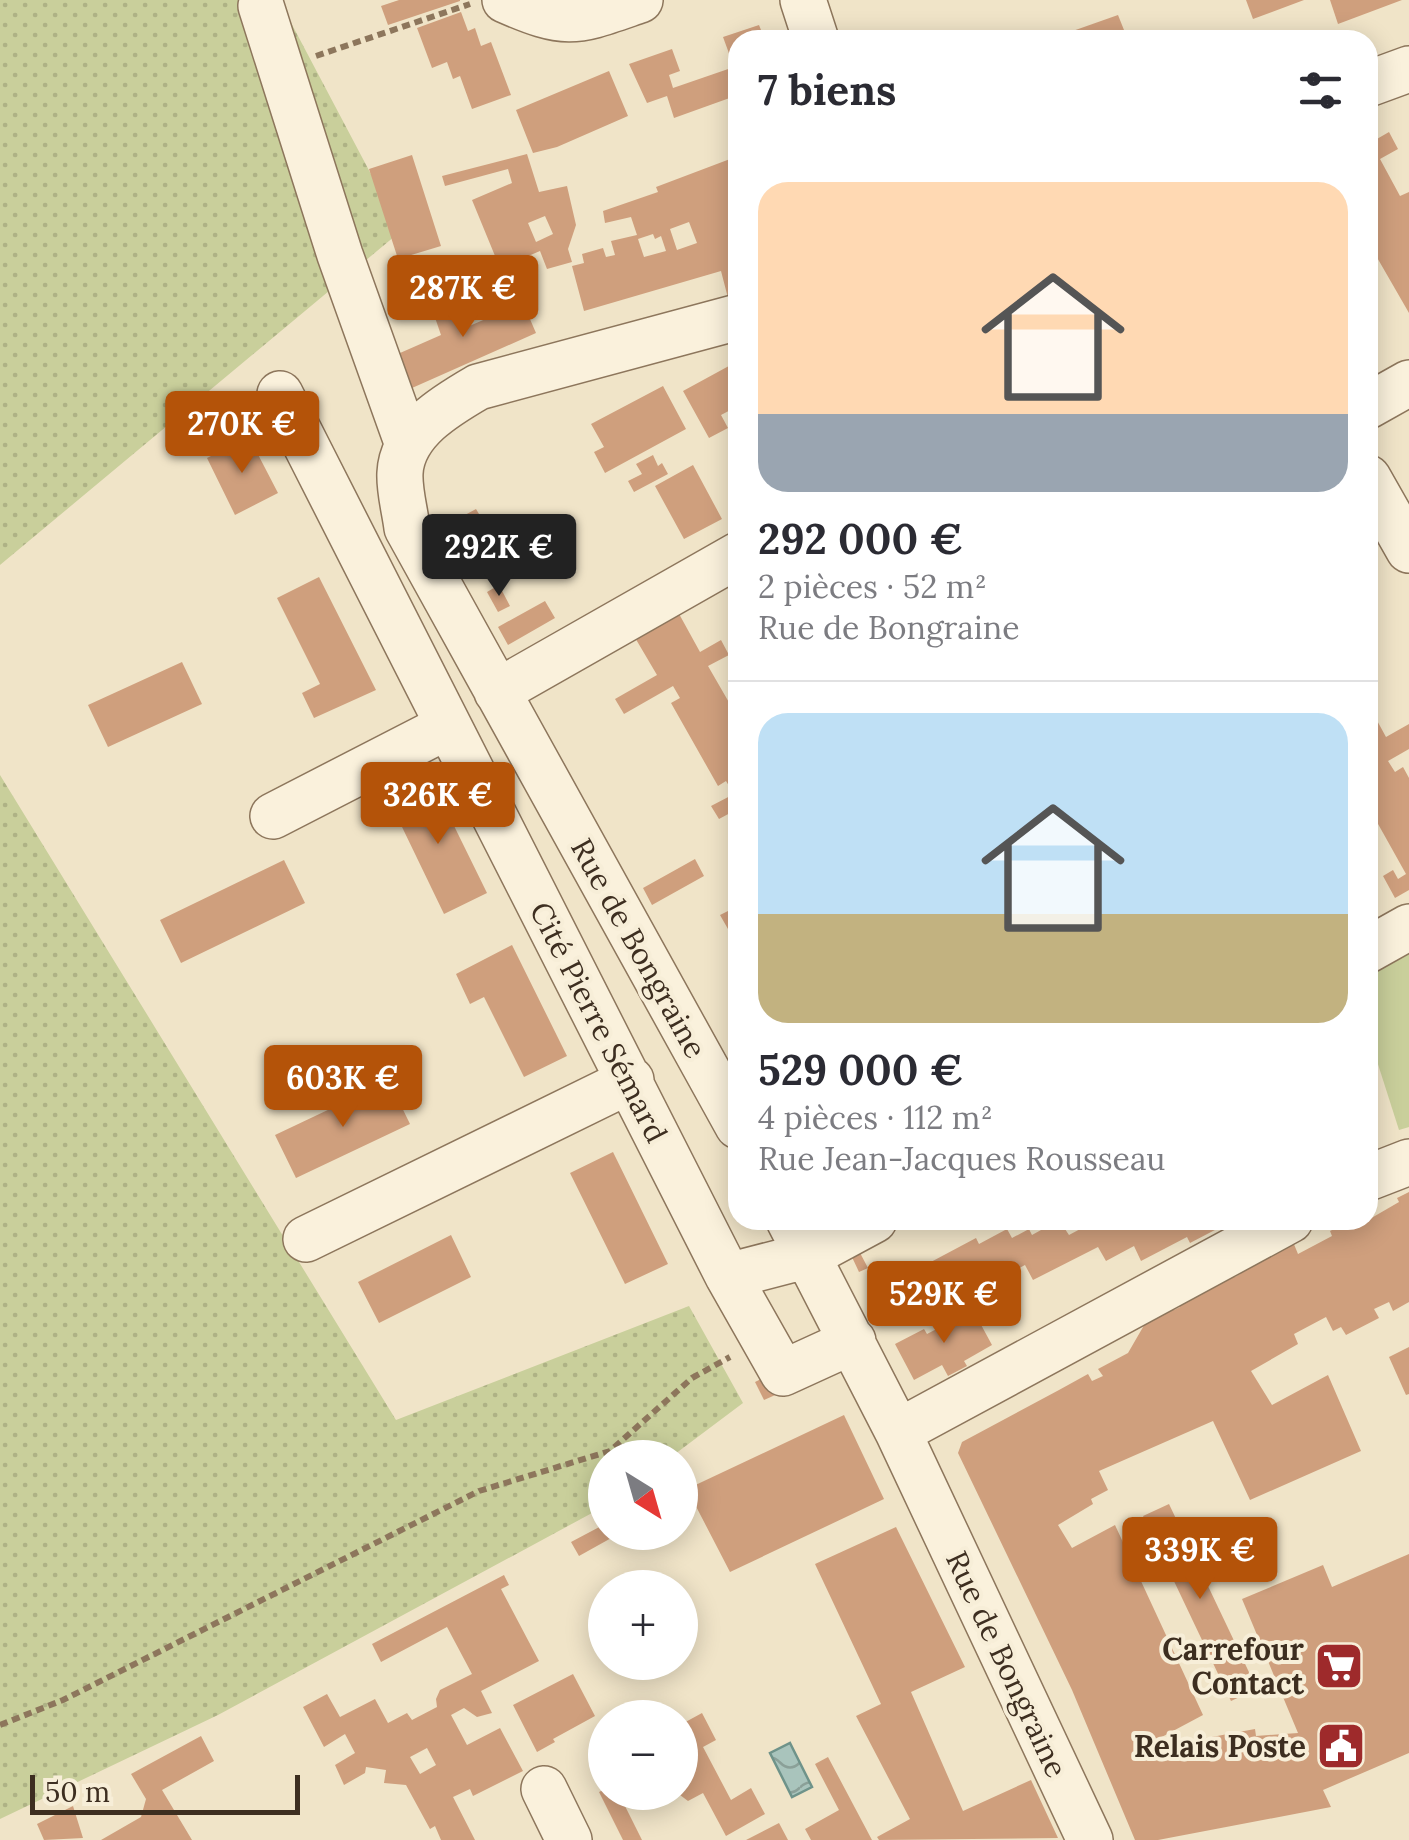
<!DOCTYPE html>
<html lang="fr">
<head>
<meta charset="utf-8">
<style>
  :root { --surface:#fff; --page:#f7f7f7; --text:#2b2b33; --muted:#7c7c81; --line:#e1e1e2; --accent:#b45309 }
  body { margin:0; font-family:Lora,serif; background:var(--page); color:var(--text); height:100vh; display:flex; flex-direction:column; font-size:38px; white-space:nowrap }
  * { box-sizing:border-box; margin:0 }
  p { font-size:32px; color:var(--muted) }
  .icon { flex:none; width:55px; height:55px; fill:none; stroke:currentColor; stroke-width:2; stroke-linecap:round; stroke-linejoin:round }
  .map { position:relative; flex:1; overflow:hidden }
  .sheet { position:absolute; left:728px; top:30px; width:650px; height:1200px; display:flex; flex-direction:column; background:var(--surface); border-radius:30px; box-shadow:0 5px 25px #0003 }
  .sheet>* { flex:none }
  .needle { width:65px; rotate:143deg }
  .controls { position:absolute; left:588px; top:1440px; display:grid; gap:20px }
  .controls a { display:grid; place-items:center; width:110px; height:110px; border-radius:50%; background:var(--surface); box-shadow:0 5px 25px #0003; font-size:50px }
  .scale { position:absolute; left:30px; bottom:25px; width:270px; box-sizing:border-box; padding-left:10px; border:5px solid #3d2e20; border-top:0; font-size:28px; line-height:35px; white-space:nowrap; color:#3d2e20; -webkit-text-stroke:8px #f7eed8; paint-order:stroke }
  .price { position:absolute; translate:-50% -85px; padding:0 22px; border-radius:10px; background:var(--accent); color:#fff; font-size:32px; line-height:65px; filter:drop-shadow(0 2px 5px #0008) }
  .price::after { content:''; position:absolute; left:50%; top:60px; width:30px; height:22px; margin-left:-15px; background:inherit; clip-path:polygon(0 0,100% 0,50% 100%) }
  .price.on { background:#222; color:#fff }
  ul { padding:0; list-style:none }
  li { display:grid; align-content:center; gap:20px; height:530px; padding:0 30px }
  li+li { border-top:2px solid var(--line) }
  li span { display:grid; place-items:center; height:310px; border-radius:30px; color:#555 }
  li>.icon { margin-inline-start:auto }
  span .icon { width:180px; height:180px; fill:#fffc; stroke-width:1 }
  li b { font-size:42px }
  h2 { display:flex; justify-content:space-between; align-items:center; height:120px; padding:0 30px; font-size:42px }
  .map>svg:first-child { display:block }
  .grass { fill:url(#grass-dots) }
  .green { fill:#c9cf9b }
  .water { fill:url(#water-waves); stroke:#6f938a; stroke-width:2.5 }
  .building { fill:#cf9f7d; fill-rule:evenodd }
  .lines { fill:none; stroke-linecap:round; stroke-linejoin:round }
  .minor-casing { stroke:#8d765c; stroke-width:48 }
  .path { stroke:#8d765c; stroke-width:6; stroke-dasharray:8 5; stroke-linecap:butt }
  .minor { stroke:#faf1dc; stroke-width:45 }
  .labels { text-anchor:middle; dominant-baseline:central; stroke-width:8; stroke-linejoin:round; paint-order:stroke }
  .street-label { font-size:30px; fill:#3d2e20; stroke:#f7eed8 }
  .poi-label { font-size:30px; font-weight:bold; fill:#3d2e20; stroke:#f7eed8; text-anchor:end }
</style>
</head>
<body>
<div class="map">
<svg width="1409" height="1840" viewBox="0 0 1409 1840">
  <defs>
    <pattern id="grass-dots" width="8" height="8" patternUnits="userSpaceOnUse" patternTransform="scale(2.5)"><rect width="8" height="8" fill="#c9cf9b"/><path d="M2 2h.1M6 6h.1" fill="none" stroke="#aeb285" stroke-width="1.8" stroke-linecap="round"/></pattern>
    <pattern id="water-waves" width="16" height="10" patternUnits="userSpaceOnUse" patternTransform="scale(2.5)"><rect width="16" height="10" fill="#a9c4bc"/><path d="M0 5q4-4 8 0t8 0" fill="none" stroke="#8ba098"/></pattern>
  </defs>
  <rect width="100%" height="100%" fill="#f0e4c8"/>
  <!-- grass -->
  <path class="grass" d="M0,0H279L401,231L0,565Z
    M0,775L396,1420L689,1306L743,1403L671,1457L605,1458V1506L218,1715L0,1819Z"/>
  <!-- green -->
  <path class="green" d="M1409,948V1127L1399,1130L1368,1033V970Z"/>
  <!-- water -->
  <path class="water" d="M790,1743L812,1787L792,1797L770,1753Z"/>
  <!-- building -->
  <path class="building" d="M399,0H460V1L388,25L381,6Z
    M1246,0H1304L1253,19Z
    M1330,0H1402L1338,24Z
    M461,12L468,31L475,28L481,46L491,42L511,95L472,109L460,76L453,79L447,62L432,68L417,28Z
    M1118,15L1128,40H1050V39Z
    M759,25L765,40H738V95L674,118L667,96L647,103L629,64L672,49L680,71L669,75L673,88L734,67L723,37Z
    M609,71L628,116L557,147L533,153L516,110Z
    M1389,132L1398,149L1380,159L1400,196L1409,192V313L1375,254L1368,259V138L1370,143Z
    M527,154L539,192L567,186L576,225L568,249L572,262L547,269L540,251L500,268L472,200L512,183L508,169L445,186L442,176ZM545,216L553,234L536,242L528,223Z
    M412,155L441,246L398,259L369,169Z
    M738,156V207L730,209L738,235V295L728,298L721,271L584,311L572,266L584,263L582,254L603,248L606,257L615,255L611,241L637,235L631,217L605,223L603,211L658,192L656,187ZM689,222L697,243L677,250L670,229ZM653,234L655,239L661,236L666,251L644,257L638,239Z
    M468,260L473,277L451,286L444,267Z
    M454,295L463,323L458,326L460,330L523,303L536,333L412,388L400,353L441,335L430,303Z
    M738,361V406L721,415L728,428L709,438L683,391Z
    M663,386L686,429L605,473L594,452L604,447L591,424Z
    M249,437L278,493L235,515L207,458Z
    M653,455L658,466L662,463L668,474L634,492L628,481L642,474L636,464Z
    M693,465L722,519L684,539L655,486Z
    M476,509L482,519L469,526L463,516Z
    M319,577L376,690L314,718L302,693L320,684L277,598Z
    M499,585L510,606L498,612L487,592Z
    M545,601L555,618L508,645L498,627Z
    M678,612L700,652L721,640L729,655L708,666L738,718V821L732,812L719,819L711,806L734,794L726,781L718,786L671,703L680,698L673,686L624,714L615,699L657,675L634,636Z
    M182,662L202,704L108,747L88,705Z
    M1368,704L1386,737L1409,724V749L1388,761L1395,772L1403,767L1409,778V890L1395,898L1383,876L1393,870L1398,879L1406,874L1368,806Z
    M431,779L487,893L444,914L389,800Z
    M695,859L704,876L652,905L643,888Z
    M284,860L305,903L181,963L160,920Z
    M738,906V932L732,936L720,915Z
    M512,945L567,1056L524,1077L484,997L470,1004L456,974Z
    M389,1081L410,1124L296,1178L275,1135Z
    M613,1152L668,1264L625,1284L570,1173Z
    M1409,1192V1302L1393,1311L1389,1302L1374,1309L1379,1318L1346,1335L1341,1327L1333,1331L1326,1317L1294,1334L1298,1344L1251,1371L1272,1405L1328,1375L1361,1451L1250,1500L1213,1421L1099,1471L1108,1490L1091,1499L1093,1504L1058,1525L1072,1548L1115,1525L1203,1715L1158,1739L1166,1753L1191,1751L1190,1741L1255,1729L1256,1736L1298,1733L1242,1599L1323,1565L1332,1587L1409,1554V1753L1323,1790L1331,1807L1158,1840H1135L1072,1690L958,1453L962,1442L1059,1390L1088,1374L1092,1381L1103,1376L1098,1369L1128,1353L1150,1315L1170,1304L1174,1310L1180,1307L1177,1300L1232,1270L1235,1277L1240,1274L1236,1268L1291,1237L1298,1254L1332,1236L1330,1231L1352,1220H1368L1399,1202L1397,1198Z
    M1059,1220L1069,1235L1097,1220H1234L1190,1243L1187,1237L1141,1261L1134,1246L1106,1261L1098,1247L1033,1280L1025,1265L979,1289L976,1283L948,1298L929,1263L976,1238L979,1244L1007,1229L1012,1238L1029,1229L1032,1235Z
    M451,1235L471,1277L379,1323L358,1282Z
    M859,1251L868,1268L859,1272L851,1255Z
    M973,1310L992,1345L964,1361L967,1366L948,1376L942,1365L914,1380L895,1344L924,1329L927,1334Z
    M1409,1347V1394L1406,1395L1389,1357Z
    M773,1373L782,1392L764,1400L755,1382Z
    M844,1415L884,1499L730,1572L687,1489Z
    M1169,1504L1257,1689L1231,1701L1143,1516Z
    M605,1524V1532H622L579,1556L571,1542Z
    M896,1527L965,1667L911,1692L963,1811L1031,1780L1058,1838L879,1840L877,1837L910,1819L856,1716L881,1704L815,1564Z
    M504,1575L509,1585L501,1589L539,1661L481,1691L492,1713L477,1717L464,1708L451,1715L467,1745L500,1728L523,1771L473,1796L470,1789L453,1797L475,1840H441L435,1826L430,1829L406,1785L384,1783L386,1770L366,1767L365,1773L344,1785L335,1765L355,1753L345,1734L324,1747L303,1707L327,1694L340,1717L375,1699L388,1723L407,1713L412,1720L437,1707L436,1699L440,1690L472,1674L447,1627L381,1662L372,1644ZM427,1748L436,1765L420,1774L410,1757Z
    M573,1674L595,1716L553,1739L555,1742L537,1752L513,1705Z
    M702,1713L716,1740L703,1747L731,1800L751,1788L765,1814L726,1836L703,1793L688,1801L680,1795V1725Z
    M201,1736L214,1761L162,1790L192,1840H101L141,1817L146,1799L131,1774Z
    M828,1757L872,1840H811L805,1829L839,1810L815,1764Z
    M605,1789V1792H618L642,1840H623L599,1792Z
    M73,1806L83,1838L44,1840L37,1824Z
    M779,1823L788,1840H746Z"/>
  <g class="lines">
    <!-- minor casing -->
    <g class="minor-casing">
      <path id="minor" d="M505,0C569,28 576,22 640,0
        M803,0L816,40
        M261,6L340,255L408,445
        M1368,84L1409,69
        M738,317L478,387C447,405 402,431 400,473C399,490 405,511 407,528L738,1126
        M280,394L728,1276L783,1373L853,1341
        M1368,406L1409,383
        M1368,478L1409,550
        M497,692L738,555
        M273,816L446,727
        M1368,950L1409,927
        M1368,1178L1409,1162
        M789,1220L898,1432L1090,1840
        M306,1239L631,1080
        M728,1276L809,1255L874,1220
        M898,1432L1290,1220
        M544,1789L569,1840"/>
    </g>
    <!-- path -->
    <path class="path" d="M316,56L470,4
      M0,1725L63,1700L479,1491L610,1451L692,1378L730,1357"/>
    <!-- minor -->
    <use href="#minor" class="minor"/>
  </g>
  <!-- icons -->
  <defs>
    <g id="supermarket-square" transform="scale(2.5)"><rect x="-9" y="-9" width="18" height="18" rx="4" fill="#9e2a2b" stroke="#f7eed8"/><path d="M-6-5.5h2.5l.6 2H6L4.5 2H-2.5L-4.4-4H-6ZM-1.5 3.2a1.3 1.3 0 1 0 .1 0ZM3 3.2a1.3 1.3 0 1 0 .1 0Z" fill="#fff"/></g>
    <g id="civic-square" transform="scale(2.5)"><rect x="-9" y="-9" width="18" height="18" rx="4" fill="#9e2a2b" stroke="#f7eed8"/><path d="M-.6-6.5H3V-4.5H.6V-3L4-1V1h2V6H-6V1h2V-1L-.6-3ZM-1.2 2.5V6h2.4V2.5Z" fill="#fff"/></g>
  </defs>
  <g fill-rule="evenodd">
    <use href="#supermarket-square" x="1339" y="1666"/>
    <use href="#civic-square" x="1341" y="1746"/>
  </g>
  <g class="labels">
    <!-- street labels -->
    <g class="street-label">
      <text transform="translate(639 948) rotate(61)">Rue de Bongraine</text>
      <text transform="translate(599 1022) rotate(63)">Cité Pierre Sémard</text>
      <text transform="translate(1007 1664) rotate(65)">Rue de Bongraine</text>
    </g>
    <!-- poi labels -->
    <g class="poi-label">
      <text x="1304" y="1649">Carrefour<tspan x="1304" dy="34">Contact</tspan></text>
      <text x="1306" y="1746">Relais Poste</text>
    </g>
  </g>
</svg>
<div class="controls">
<a><svg class="needle" viewBox="-14 -14 28 28"><path d="M0-13l5 13h-10z" fill="#e53935"/><path d="M0 13l5-13h-10z" fill="#7c7c81"/></svg></a>
<a>+</a>
<a>−</a>
</div>
<div class="scale">50 m</div>
<b class="price" style="left:463px;top:340px">287K €</b>
<b class="price" style="left:242px;top:476px">270K €</b>
<b class="price on" style="left:499px;top:599px">292K €</b>
<b class="price" style="left:438px;top:847px">326K €</b>
<b class="price" style="left:343px;top:1130px">603K €</b>
<b class="price" style="left:944px;top:1346px">529K €</b>
<b class="price" style="left:1200px;top:1602px">339K €</b>
<section class="sheet">
<h2>7 biens<svg class="icon" aria-label="filters" viewBox="0 0 24 24"><path d="M4 7h16M4 17h16"/><circle cx="9" cy="7" r="2"/><circle cx="15" cy="17" r="2"/></svg></h2>
<ul>
<li><span style="background:linear-gradient(#ffd9b3 75%,#9aa5b1 0)"><svg class="icon" aria-label="home" viewBox="0 0 24 24"><path d="M3 11l9-7 9 7M6 9v11h12V9"/></svg></span><div><b>292 000 €</b><p>2 pièces · 52 m²</p><p>Rue de Bongraine</p></div></li>
<li><span style="background:linear-gradient(#bfe0f5 65%,#c2b280 0)"><svg class="icon" aria-label="home" viewBox="0 0 24 24"><path d="M3 11l9-7 9 7M6 9v11h12V9"/></svg></span><div><b>529 000 €</b><p>4 pièces · 112 m²</p><p>Rue Jean-Jacques Rousseau</p></div></li>
</ul>
</section>
</div>
</body>
</html>
